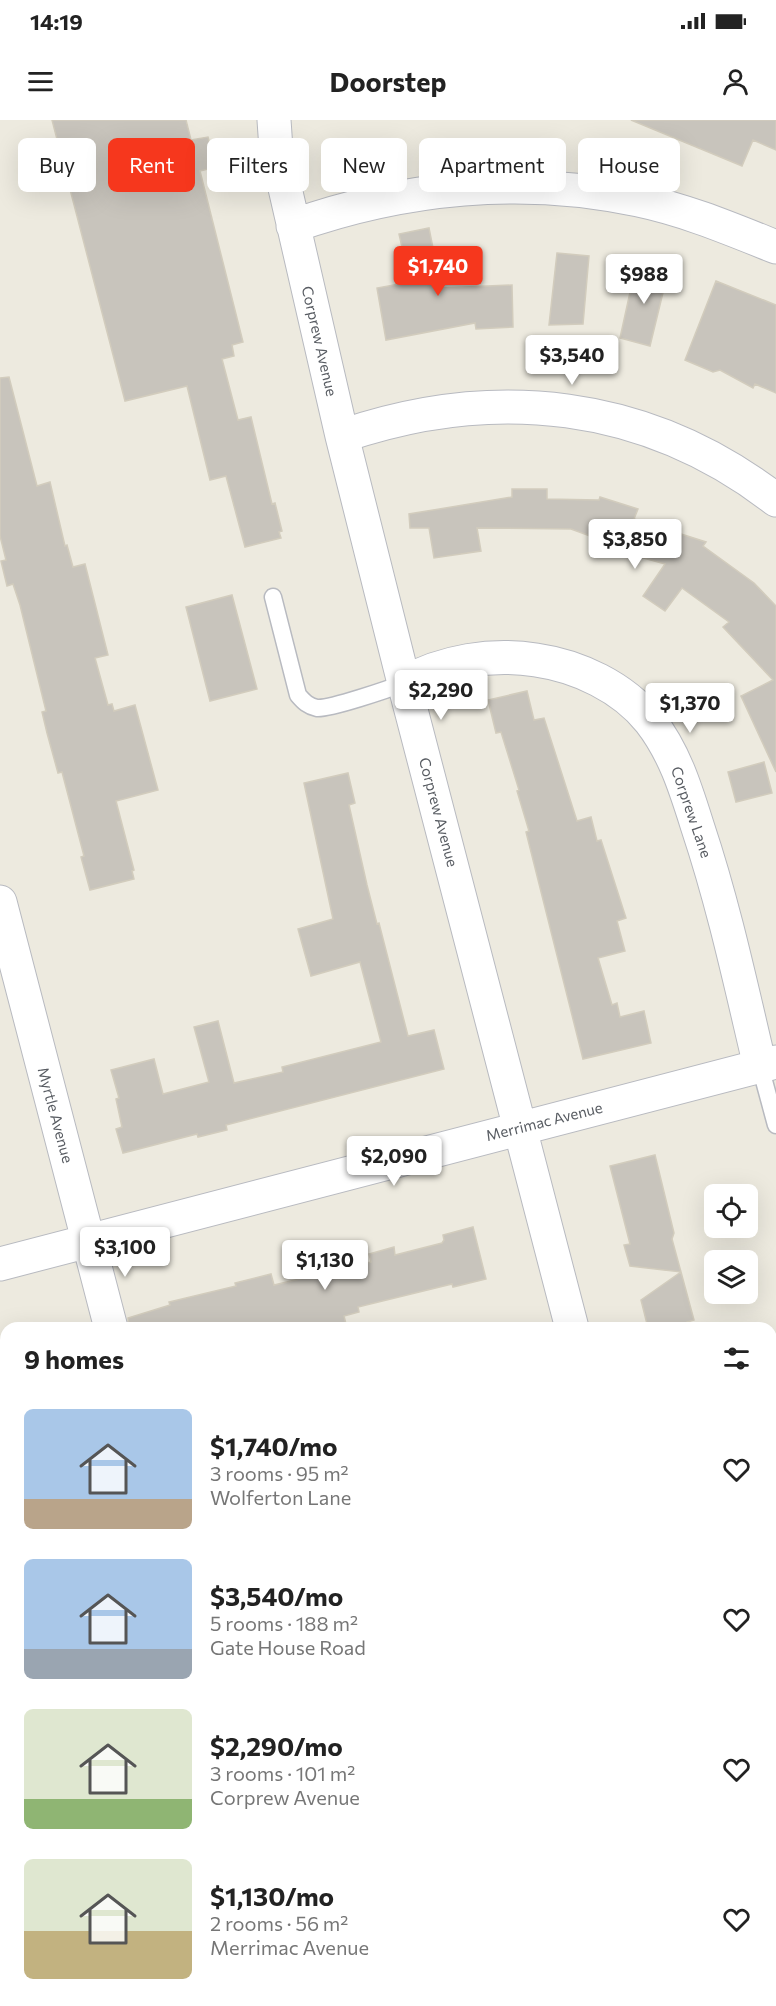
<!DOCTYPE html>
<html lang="en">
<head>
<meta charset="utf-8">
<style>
  :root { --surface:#fff; --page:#f2f2f2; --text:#222; --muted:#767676; --accent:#f6371d }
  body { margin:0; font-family:Commissioner,sans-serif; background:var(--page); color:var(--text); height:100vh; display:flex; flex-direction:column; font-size:22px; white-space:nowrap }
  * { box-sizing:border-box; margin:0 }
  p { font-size:20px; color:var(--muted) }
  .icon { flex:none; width:33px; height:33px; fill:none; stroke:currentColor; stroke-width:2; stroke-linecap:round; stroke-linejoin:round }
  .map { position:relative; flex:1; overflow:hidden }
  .sheet { position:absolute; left:0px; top:1202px; width:777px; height:686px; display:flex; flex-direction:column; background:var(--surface); border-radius:18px 18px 0 0; box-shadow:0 6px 24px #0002 }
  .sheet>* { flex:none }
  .top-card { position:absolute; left:18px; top:18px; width:741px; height:54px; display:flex; gap:12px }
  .fabs { position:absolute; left:704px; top:1064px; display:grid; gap:12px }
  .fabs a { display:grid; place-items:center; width:54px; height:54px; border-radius:9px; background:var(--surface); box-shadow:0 6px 24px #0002; font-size:30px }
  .price { position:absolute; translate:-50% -51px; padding:0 14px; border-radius:6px; background:#fff; color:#222; font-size:20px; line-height:39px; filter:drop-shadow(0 2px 3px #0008) }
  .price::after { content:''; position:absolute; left:50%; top:36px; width:18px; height:14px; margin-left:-9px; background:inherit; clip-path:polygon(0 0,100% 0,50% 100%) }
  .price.current { background:var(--accent); color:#fff }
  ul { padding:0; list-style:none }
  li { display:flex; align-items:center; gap:18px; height:150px; padding:0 24px }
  li span { display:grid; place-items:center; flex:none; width:168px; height:120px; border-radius:9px; color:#555 }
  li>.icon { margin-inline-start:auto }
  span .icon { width:72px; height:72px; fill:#fffc; stroke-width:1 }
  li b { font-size:26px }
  h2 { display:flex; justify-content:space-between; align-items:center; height:72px; padding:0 24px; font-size:26px }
  .tag { padding:0 21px; border-radius:9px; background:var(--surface); box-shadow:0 6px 24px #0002; font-size:21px; line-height:54px }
  .tag.current { background:var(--accent); color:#fff }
  .status { display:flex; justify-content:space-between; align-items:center; height:42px; padding:0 30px; background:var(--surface); direction:ltr }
  .status svg { height:16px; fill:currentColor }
  header { display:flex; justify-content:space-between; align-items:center; height:78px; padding:0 24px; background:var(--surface); font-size:27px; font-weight:700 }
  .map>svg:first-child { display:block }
  .building { fill:#c8c4bc; stroke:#d2ccbd; stroke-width:1.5 }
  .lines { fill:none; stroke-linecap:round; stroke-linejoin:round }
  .lane-casing { stroke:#b8bac0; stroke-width:19 }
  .street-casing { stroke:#b8bac0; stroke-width:35 }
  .lane { stroke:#fff; stroke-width:16 }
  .street { stroke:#fff; stroke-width:33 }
  .labels { text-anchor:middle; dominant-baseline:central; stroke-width:6; stroke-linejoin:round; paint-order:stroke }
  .street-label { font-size:15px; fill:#585c62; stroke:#fff }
</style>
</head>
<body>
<div class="status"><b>14:19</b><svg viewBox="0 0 49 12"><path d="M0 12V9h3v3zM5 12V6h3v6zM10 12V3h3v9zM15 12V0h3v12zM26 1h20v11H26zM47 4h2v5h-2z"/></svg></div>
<header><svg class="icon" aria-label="menu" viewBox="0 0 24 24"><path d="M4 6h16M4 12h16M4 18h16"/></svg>Doorstep<svg class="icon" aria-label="person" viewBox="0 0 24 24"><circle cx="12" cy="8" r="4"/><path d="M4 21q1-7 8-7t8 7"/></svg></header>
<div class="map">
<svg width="776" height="1886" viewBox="0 0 776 1886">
  <rect width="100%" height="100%" fill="#edeadf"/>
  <!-- building -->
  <path class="building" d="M52,0H186L191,20L208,17L216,47L200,51L243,222L232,225L234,236L222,239L238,300L251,297L272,384L275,383L282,411L279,412L281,418L245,427L226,356L210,360L187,266L125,281Z
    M631,0H776V30L753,20L742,46Z
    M429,108L441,168L512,165L513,207L476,209L475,203L386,220L377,168L410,162L399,114Z
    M557,133L589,136L583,204L549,205Z
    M636,145L668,152L650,226L620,218Z
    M716,161L776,185V273L755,264L753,268L720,250L713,252L685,240Z
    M9,257L37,366L50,362L65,426L67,425L73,447L85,444L108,535L95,538L108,585L112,584L114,591L135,585L158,670L116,681L134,750L132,751L134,759L90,770L81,737L84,736L62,652L58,653L47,613L42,592L46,591L20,485L13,464L7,466L1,441L6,440L0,416V258Z
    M512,369H547V379L599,380L600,377L638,389L634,399L706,422L703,426L754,463L776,486V652L741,576L773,560L723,507L729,502L682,468L665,491L643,476L665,444L625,433L623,428L571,409L477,408L481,431L434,438L429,408H410L409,394L512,377Z
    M232,475L257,569L210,581L186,487Z
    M527,571L534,600L544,598L577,701L591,697L597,721L601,720L626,798L617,801L625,831L598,838L612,885L617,883L620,897L644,891L651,923L583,939L526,712L529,711L517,671L519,670L501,612L496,613L488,580Z
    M764,642L772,673L736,682L728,652Z
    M348,653L355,683L349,685L367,765L377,804L379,803L408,916L434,910L444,949L226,1005L227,1010L198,1017L197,1014L123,1033L116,1009L122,1007L116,979L119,978L111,950L154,939L163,974L209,962L194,907L218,901L234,963L283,952L282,947L381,922L360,842L311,856L298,809L333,799L304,663Z
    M655,1035L674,1113L672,1119L681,1152L630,1146L624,1125L630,1124L610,1046Z
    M473,1107L486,1159L453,1167L452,1164L358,1187L359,1192L344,1196L347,1208H129L128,1198L170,1185L169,1182L236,1166L235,1163L271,1154L274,1165L371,1142L369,1134L394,1127L395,1135L442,1123L444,1120L443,1115Z
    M681,1152L694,1200L687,1202L688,1208H648L641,1180Z"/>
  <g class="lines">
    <!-- lane casing -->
    <g class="lane-casing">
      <path id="lane" d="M273,477L298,575C304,582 308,586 317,588C330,589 389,569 404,563
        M760,946L776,1005
        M0,1837L6,1835
        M27,1881L28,1886"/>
    </g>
    <!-- street casing -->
    <g class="street-casing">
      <path id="street" d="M274,0L276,29L342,316L404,563L572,1208
        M293,106C403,67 523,55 638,80C686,90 731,109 776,127
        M342,316C494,264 647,280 776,380
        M404,563C443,541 492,533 536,540C578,546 623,567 650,601C675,633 686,670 698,708C724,786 741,866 760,946
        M0,782L111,1208
        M0,1144L776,942
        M771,1747L776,1746
        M286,1881L287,1886
        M746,1881L748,1886"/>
    </g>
    <!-- lane -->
    <use href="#lane" class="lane"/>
    <!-- street -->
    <use href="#street" class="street"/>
  </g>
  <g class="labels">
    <!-- street labels -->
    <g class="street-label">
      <text transform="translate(320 221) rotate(77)">Corprew Avenue</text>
      <text transform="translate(439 692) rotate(75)">Corprew Avenue</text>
      <text transform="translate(692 692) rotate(71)">Corprew Lane</text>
      <text transform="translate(56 995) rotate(75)">Myrtle Avenue</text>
      <text transform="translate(544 1001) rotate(-14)">Merrimac Avenue</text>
    </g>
  </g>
</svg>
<div class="fabs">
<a><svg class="icon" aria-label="locate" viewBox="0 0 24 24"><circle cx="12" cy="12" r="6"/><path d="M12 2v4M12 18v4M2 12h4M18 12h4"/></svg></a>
<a><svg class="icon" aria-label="layers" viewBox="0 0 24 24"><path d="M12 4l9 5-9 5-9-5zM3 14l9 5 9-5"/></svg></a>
</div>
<b class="price current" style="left:438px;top:177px">$1,740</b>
<b class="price" style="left:644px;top:185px">$988</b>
<b class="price" style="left:572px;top:266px">$3,540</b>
<b class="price" style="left:635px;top:450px">$3,850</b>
<b class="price" style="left:441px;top:601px">$2,290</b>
<b class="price" style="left:690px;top:614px">$1,370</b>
<b class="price" style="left:394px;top:1067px">$2,090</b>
<b class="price" style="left:125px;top:1158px">$3,100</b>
<b class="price" style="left:325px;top:1171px">$1,130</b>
<div class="top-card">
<a class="tag">Buy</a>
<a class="tag current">Rent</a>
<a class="tag">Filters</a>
<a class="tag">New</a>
<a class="tag">Apartment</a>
<a class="tag">House</a>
</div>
<section class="sheet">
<h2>9 homes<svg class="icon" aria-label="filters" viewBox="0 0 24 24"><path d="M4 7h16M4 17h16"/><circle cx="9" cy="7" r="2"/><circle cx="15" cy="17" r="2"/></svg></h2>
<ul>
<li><span style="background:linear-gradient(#a9c7e8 75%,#b9a48a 0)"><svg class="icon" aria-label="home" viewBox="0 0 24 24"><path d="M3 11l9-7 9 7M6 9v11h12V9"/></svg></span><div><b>$1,740/mo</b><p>3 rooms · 95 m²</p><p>Wolferton Lane</p></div><svg class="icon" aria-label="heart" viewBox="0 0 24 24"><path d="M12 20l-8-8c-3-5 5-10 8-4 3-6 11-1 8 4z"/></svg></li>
<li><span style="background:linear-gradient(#a9c7e8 75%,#9aa5b1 0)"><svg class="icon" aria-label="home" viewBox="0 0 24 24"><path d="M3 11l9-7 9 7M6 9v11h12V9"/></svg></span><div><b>$3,540/mo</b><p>5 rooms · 188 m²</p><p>Gate House Road</p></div><svg class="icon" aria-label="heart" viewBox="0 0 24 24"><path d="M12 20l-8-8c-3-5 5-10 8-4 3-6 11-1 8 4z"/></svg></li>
<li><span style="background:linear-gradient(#dfe7d0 75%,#8fb573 0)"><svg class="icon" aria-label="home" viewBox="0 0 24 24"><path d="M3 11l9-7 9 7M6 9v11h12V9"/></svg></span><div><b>$2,290/mo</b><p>3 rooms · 101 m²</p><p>Corprew Avenue</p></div><svg class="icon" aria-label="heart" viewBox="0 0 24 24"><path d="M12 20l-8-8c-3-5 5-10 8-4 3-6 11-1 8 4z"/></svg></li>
<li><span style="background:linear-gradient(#dfe7d0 60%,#c2b280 0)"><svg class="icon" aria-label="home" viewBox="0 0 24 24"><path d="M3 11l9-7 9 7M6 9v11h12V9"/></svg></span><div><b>$1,130/mo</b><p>2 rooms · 56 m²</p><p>Merrimac Avenue</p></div><svg class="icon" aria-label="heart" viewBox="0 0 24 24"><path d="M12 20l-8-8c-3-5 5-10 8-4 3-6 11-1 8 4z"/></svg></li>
</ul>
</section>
</div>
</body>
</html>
